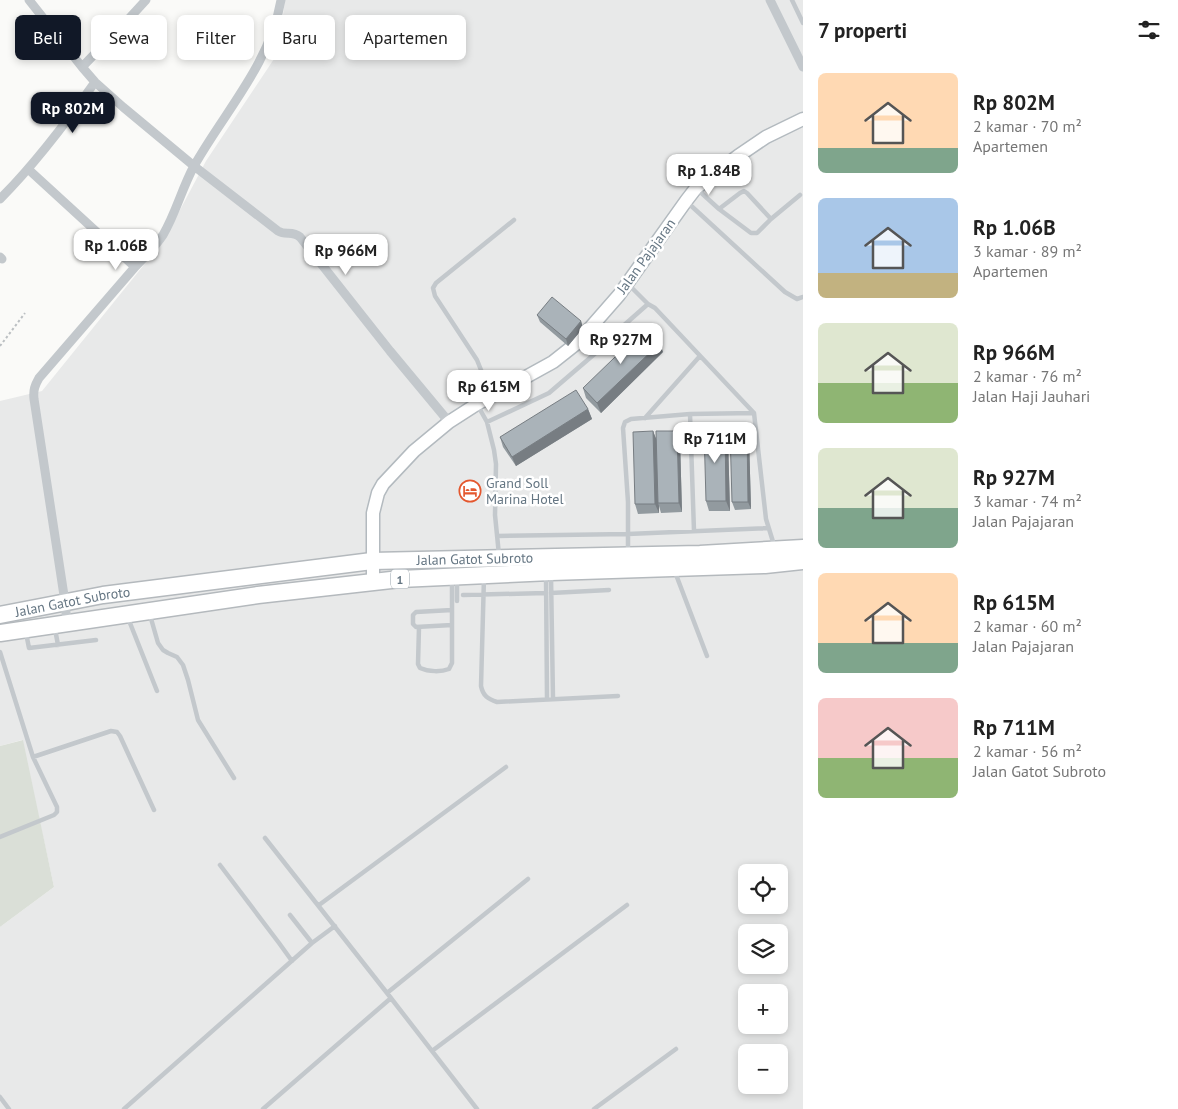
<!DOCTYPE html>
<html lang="id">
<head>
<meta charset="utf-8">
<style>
  :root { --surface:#fff; --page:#f6f6f6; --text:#222; --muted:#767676; --accent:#111827 }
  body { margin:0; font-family:"PT Sans",sans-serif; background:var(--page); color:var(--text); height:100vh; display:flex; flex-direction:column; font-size:19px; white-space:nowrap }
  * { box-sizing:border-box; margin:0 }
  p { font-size:16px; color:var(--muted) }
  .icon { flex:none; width:28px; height:28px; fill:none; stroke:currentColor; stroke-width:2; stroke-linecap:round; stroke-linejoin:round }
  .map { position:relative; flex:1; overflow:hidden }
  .panel { display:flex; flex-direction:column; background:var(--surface); width:375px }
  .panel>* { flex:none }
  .guide { position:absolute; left:15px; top:15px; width:475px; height:45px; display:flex; gap:10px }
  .tools { position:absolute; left:738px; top:864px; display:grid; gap:10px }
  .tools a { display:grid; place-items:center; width:50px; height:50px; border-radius:8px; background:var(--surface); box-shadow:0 2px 8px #0003; font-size:25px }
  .price { position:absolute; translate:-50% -42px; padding:0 11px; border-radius:10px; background:#fff; color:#222; font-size:16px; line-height:32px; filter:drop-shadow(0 1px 2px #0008) }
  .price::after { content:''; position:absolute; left:50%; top:30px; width:15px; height:11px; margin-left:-8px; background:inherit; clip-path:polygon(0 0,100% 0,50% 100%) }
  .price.selected { background:var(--accent); color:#fff }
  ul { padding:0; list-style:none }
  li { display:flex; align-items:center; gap:15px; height:125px; padding:0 15px }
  li span { display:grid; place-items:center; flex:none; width:140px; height:100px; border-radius:8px; color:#555 }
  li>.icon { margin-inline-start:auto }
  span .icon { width:60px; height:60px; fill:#fffc; stroke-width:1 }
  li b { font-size:21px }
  h2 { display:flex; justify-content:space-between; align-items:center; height:60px; padding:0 15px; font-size:21px }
  .chip { padding:0 18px; border-radius:8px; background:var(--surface); box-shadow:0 2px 8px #0003; font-size:18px; line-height:45px }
  .chip.selected { background:var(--accent); color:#fff }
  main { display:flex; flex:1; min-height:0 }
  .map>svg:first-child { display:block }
  .built { fill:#e8e9e9; fill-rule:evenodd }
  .green { fill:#dadfd7 }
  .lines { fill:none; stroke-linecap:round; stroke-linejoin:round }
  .secondary-casing { stroke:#b3babf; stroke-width:15 }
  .highway-casing { stroke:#b4b9bd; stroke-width:19 }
  .path { stroke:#bbbfc2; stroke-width:2; stroke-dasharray:2.5 2.5; stroke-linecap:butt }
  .lane { stroke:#c3c8cc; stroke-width:4.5 }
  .street { stroke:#c3c8cc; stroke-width:9 }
  .secondary { stroke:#fff; stroke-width:12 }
  .highway { stroke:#fff; stroke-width:16 }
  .wall { fill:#929a9f }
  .shaded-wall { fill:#777d82 }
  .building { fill:#aab3b9; stroke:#777d82 }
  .labels { text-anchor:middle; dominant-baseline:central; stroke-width:5; stroke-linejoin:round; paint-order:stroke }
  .shield { fill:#fff; stroke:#939fa8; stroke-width:1 }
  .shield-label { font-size:12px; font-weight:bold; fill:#657683 }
  .street-label { font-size:14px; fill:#657683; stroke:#fff }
  .poi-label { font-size:14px; fill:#657683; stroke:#fff; text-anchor:start }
</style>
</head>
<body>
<main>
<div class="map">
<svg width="803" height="1109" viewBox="0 0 803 1109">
  <rect width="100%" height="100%" fill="#fafaf8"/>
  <!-- built -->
  <path class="built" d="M285,0H803V1109H0V927L54,887L22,740L0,746V401L42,391L164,240L206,161L278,53ZM746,872H779V905H746ZM746,932H779V965H746ZM746,992H779V1025H746ZM746,1052H779V1085H746Z"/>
  <!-- green -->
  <path class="green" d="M23,740L54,887L0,927V746Z"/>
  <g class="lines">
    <!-- secondary casing -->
    <g class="secondary-casing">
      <path id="secondary" d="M373,581V513L378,493L383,484L414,451L449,422L477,404L553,362L577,343L619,295L686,201L696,188L738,156L766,137L803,119"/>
    </g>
    <!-- highway casing -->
    <g class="highway-casing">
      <g id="highway">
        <path id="s1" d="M0,615L103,595L372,561L700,554L803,548"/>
        <path d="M0,633L258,595L400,579L551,572L765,565L803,561"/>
      </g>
    </g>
    <!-- path -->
    <path class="path" d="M0,346L25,313"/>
    <!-- lane -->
    <path class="lane" d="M792,0L803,23
      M697,189L719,209L751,233H757L771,219L800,195
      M687,202L785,292L797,299L803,297
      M719,209L740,193L744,191L747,193L771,219
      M628,284L648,304L655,308L754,413L766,519L774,545
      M597,321L614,334
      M491,395L477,360L435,296L433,288L436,283L514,220
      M478,406L487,422L494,450L496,464L495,515L499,555
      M690,414L694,531
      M645,418L700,356
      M487,422L549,393L598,351L614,334L648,304
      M497,536L628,534L768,528
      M628,553V502L623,428L625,422L631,419L690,414L754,413
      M675,572L707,656
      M546,576L547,699
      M551,576L553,699
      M484,577L481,686C483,696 488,699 497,702L618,696
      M457,580V601
      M551,593L609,590
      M463,595L546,593
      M150,615L158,643L163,650L168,653L177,657L183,665L188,680L198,720L234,778
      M128,618L157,691
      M452,625L416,627L413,624V615L416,612L452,610
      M419,627L418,664L420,668C429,672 441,672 449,669L452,663V581
      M55,629L58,645
      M26,633L29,648L96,640
      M0,652L33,757L111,731L117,732L120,736L154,810
      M0,837L54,815L57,812V807L33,757
      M265,838L387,993L477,1109
      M220,865L279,943L292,961
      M319,905L506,767
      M290,915L312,943
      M387,993L528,879
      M432,1051L627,905
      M0,1097L9,1109
      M124,1109L312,943L335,926
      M263,1109L391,998
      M594,1109L676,1049"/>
    <!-- street -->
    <path class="street" d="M29,0L82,67L95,82L123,107L194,166L278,231C286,236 292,230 300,237L390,351L449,422
      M770,0L803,67
      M130,19L161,51
      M82,67L123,25L146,0
      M28,169L135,267
      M0,199C36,163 66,123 95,82
      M0,257L2,259
      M67,623L65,602L34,399C33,390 35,385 39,378L135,267C145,257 155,247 163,235C176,213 182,188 194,166C225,111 270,64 281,0"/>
    <!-- secondary -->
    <use href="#secondary" class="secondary"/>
    <!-- highway -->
    <use href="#highway" class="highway"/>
  </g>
  <!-- wall -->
  <path class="wall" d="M537,315L581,321L583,328L568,346L540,322Z
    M663,352L601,413L586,398L583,388Z
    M588,409L592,419L516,466L503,447L500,437Z
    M653,431L656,439L680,440L682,512L661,513L659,506V513L638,514L635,504Z
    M749,437L751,509L735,510L732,502Z
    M728,438L730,511H709L706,501Z"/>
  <!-- shaded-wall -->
  <path class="shaded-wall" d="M581,321L583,328L568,346L566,339Z
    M660,343L663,352L601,413L597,403Z
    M588,409L592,419L516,466L512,457Z
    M725,428L728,438L730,511L726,501Z
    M747,430L749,437L751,509L748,502Z
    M653,431L657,441L658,503L659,506V513L655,504Z
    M677,431L680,440L682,512L679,503Z"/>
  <!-- building -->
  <path class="building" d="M552,297L581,321L566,339L537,315Z
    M645,328L660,343L597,403L583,388Z
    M576,390L588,409L512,457L500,437Z
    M725,428L726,501H706L704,429Z
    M730,430H747L748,502H732Z
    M653,431L655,504H635L633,432Z
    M656,431H677L679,503H658Z"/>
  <!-- icons -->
  <defs>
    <g id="hotel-ring" transform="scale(1.125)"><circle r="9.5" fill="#fff" stroke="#e4572e" stroke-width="1.5"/><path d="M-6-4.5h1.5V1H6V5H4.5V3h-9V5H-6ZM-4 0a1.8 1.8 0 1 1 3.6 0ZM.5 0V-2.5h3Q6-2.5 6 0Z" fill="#e4572e"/></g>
  </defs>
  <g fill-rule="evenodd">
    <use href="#hotel-ring" x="470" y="491"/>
  </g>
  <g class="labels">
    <!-- shield labels -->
    <rect class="shield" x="391" y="569.5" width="18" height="19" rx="4"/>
    <g class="shield-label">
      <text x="400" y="579">1</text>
    </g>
    <!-- street labels -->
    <g class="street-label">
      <text transform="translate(646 256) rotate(-54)">Jalan Pajajaran</text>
      <text stroke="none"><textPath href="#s1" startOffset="479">Jalan Gatot Subroto</textPath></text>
      <text stroke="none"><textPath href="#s1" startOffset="74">Jalan Gatot Subroto</textPath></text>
    </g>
    <!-- poi labels -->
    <g class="poi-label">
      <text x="486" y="483">Grand Soll<tspan x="486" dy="16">Marina Hotel</tspan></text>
    </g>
  </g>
</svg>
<div class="tools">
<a><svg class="icon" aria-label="locate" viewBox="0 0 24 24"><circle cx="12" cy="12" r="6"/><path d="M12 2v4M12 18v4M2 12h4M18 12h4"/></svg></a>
<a><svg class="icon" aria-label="layers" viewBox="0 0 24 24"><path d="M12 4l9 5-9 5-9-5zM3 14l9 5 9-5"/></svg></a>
<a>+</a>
<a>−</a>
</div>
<b class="price selected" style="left:73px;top:134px">Rp 802M</b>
<b class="price" style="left:709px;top:196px">Rp 1.84B</b>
<b class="price" style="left:116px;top:271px">Rp 1.06B</b>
<b class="price" style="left:346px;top:276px">Rp 966M</b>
<b class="price" style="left:621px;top:365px">Rp 927M</b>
<b class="price" style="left:489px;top:412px">Rp 615M</b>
<b class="price" style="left:715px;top:464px">Rp 711M</b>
<div class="guide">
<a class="chip selected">Beli</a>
<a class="chip">Sewa</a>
<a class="chip">Filter</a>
<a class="chip">Baru</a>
<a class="chip">Apartemen</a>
</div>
</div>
<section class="panel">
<h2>7 properti<svg class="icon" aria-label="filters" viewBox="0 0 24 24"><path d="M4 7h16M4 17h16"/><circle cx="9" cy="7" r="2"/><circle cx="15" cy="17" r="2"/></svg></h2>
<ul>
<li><span style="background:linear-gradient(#ffd9b3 75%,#7fa58c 0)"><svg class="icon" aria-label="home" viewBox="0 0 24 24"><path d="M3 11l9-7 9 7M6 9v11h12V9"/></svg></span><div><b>Rp 802M</b><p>2 kamar · 70 m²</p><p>Apartemen</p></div></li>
<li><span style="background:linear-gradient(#a9c7e8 75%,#c2b280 0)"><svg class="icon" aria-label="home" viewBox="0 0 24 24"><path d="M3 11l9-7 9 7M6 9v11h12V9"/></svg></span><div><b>Rp 1.06B</b><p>3 kamar · 89 m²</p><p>Apartemen</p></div></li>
<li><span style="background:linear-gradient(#dfe7d0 60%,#8fb573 0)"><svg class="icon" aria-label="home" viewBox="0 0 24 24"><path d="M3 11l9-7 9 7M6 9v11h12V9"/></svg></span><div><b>Rp 966M</b><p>2 kamar · 76 m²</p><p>Jalan Haji Jauhari</p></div></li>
<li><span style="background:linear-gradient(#dfe7d0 60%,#7fa58c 0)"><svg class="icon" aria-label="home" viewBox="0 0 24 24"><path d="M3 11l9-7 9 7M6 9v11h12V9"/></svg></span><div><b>Rp 927M</b><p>3 kamar · 74 m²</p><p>Jalan Pajajaran</p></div></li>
<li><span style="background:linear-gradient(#ffd9b3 70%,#7fa58c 0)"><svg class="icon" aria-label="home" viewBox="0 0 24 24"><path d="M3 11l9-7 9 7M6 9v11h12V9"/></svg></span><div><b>Rp 615M</b><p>2 kamar · 60 m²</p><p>Jalan Pajajaran</p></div></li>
<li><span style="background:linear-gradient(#f6c9c9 60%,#8fb573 0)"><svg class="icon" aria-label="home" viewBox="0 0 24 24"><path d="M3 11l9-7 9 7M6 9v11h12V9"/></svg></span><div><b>Rp 711M</b><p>2 kamar · 56 m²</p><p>Jalan Gatot Subroto</p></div></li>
</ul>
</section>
</main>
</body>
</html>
